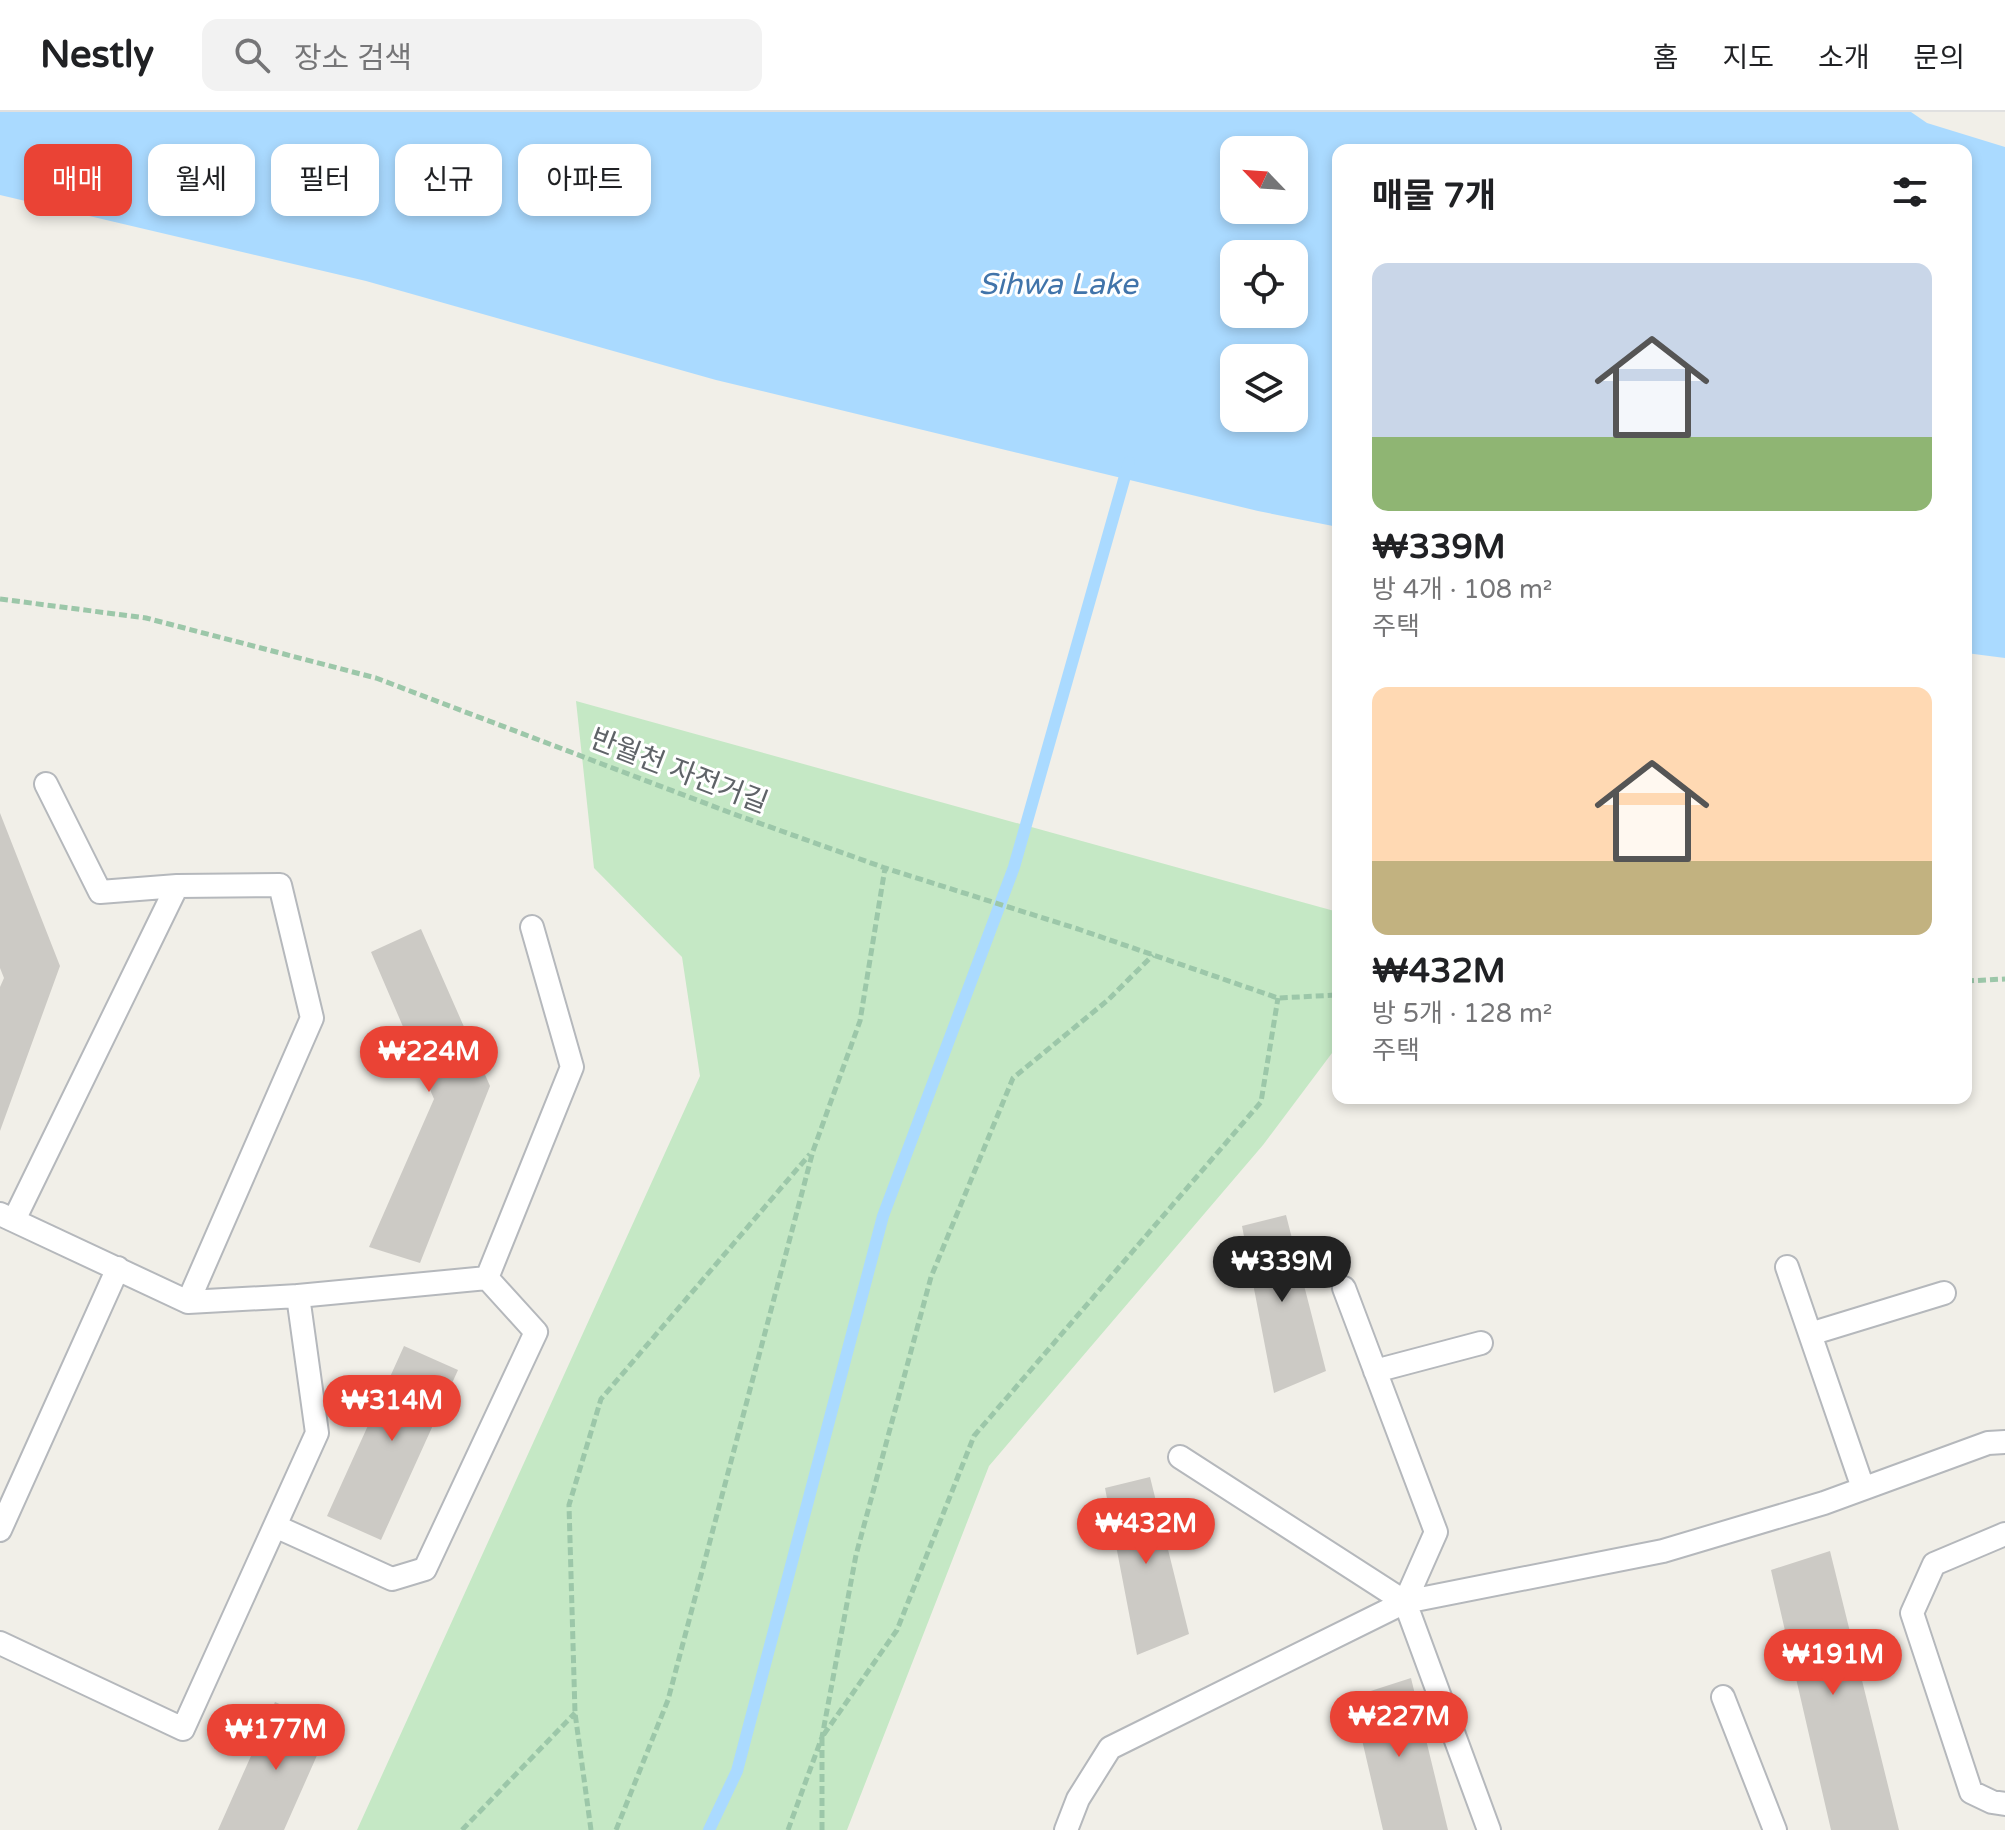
<!DOCTYPE html>
<html lang="ko">
<head>
<meta charset="utf-8">
<style>
  :root { --surface:#fff; --page:#f2f2f2; --text:#202124; --muted:#757577; --line:#e0e0e0; --accent:#ea4335 }
  body { margin:0; font-family:"Varela Round","Noto Sans KR",sans-serif; background:var(--page); color:var(--text); height:100vh; display:flex; flex-direction:column; font-size:30px; white-space:nowrap }
  * { box-sizing:border-box; margin:0 }
  p { font-size:26px; color:var(--muted) }
  .icon { flex:none; width:44px; height:44px; fill:none; stroke:currentColor; stroke-width:2; stroke-linecap:round; stroke-linejoin:round }
  .map { position:relative; flex:1; overflow:hidden }
  .details { position:absolute; left:1332px; top:32px; width:640px; height:960px; display:flex; flex-direction:column; background:var(--surface); border-radius:16px; box-shadow:0 4px 12px #0003 }
  .details>* { flex:none }
  .top-card { position:absolute; left:24px; top:32px; width:760px; height:72px; display:flex; gap:16px }
  .needle { width:52px; rotate:295deg }
  .buttons { position:absolute; left:1220px; top:24px; display:grid; gap:16px }
  .buttons a { display:grid; place-items:center; width:88px; height:88px; border-radius:16px; background:var(--surface); box-shadow:0 4px 12px #0003; font-size:40px }
  .price { position:absolute; translate:-50% -68px; padding:0 18px; border-radius:28px; background:var(--accent); color:#fff; font-size:26px; line-height:52px; filter:drop-shadow(0 2px 4px #0008) }
  .price::after { content:''; position:absolute; left:50%; top:48px; width:24px; height:18px; margin-left:-12px; background:inherit; clip-path:polygon(0 0,100% 0,50% 100%) }
  .price.on { background:#222; color:#fff }
  ul { padding:0; list-style:none }
  li { display:grid; align-content:center; gap:16px; height:424px; padding:0 40px }
  li span { display:grid; place-items:center; height:248px; border-radius:16px; color:#555 }
  li>.icon { margin-inline-start:auto }
  span .icon { width:144px; height:144px; fill:#fffc; stroke-width:1 }
  li b { font-size:34px }
  h2 { display:flex; justify-content:space-between; align-items:center; height:96px; padding:0 40px; font-size:34px }
  .pill { padding:0 28px; border-radius:16px; background:var(--surface); box-shadow:0 4px 12px #0003; font-size:28px; line-height:72px }
  .pill.on { background:var(--accent); color:#fff }
  header { display:flex; align-items:center; gap:48px; box-sizing:border-box; height:112px; padding:0 40px; background:var(--surface); border-bottom:2px solid var(--line) }
  header strong { font-size:38px }
  nav { display:flex; gap:44px; margin-inline-start:auto; font-size:28px }
  .search { width:560px; height:72px; background:var(--page); display:flex; align-items:center; gap:20px; box-sizing:border-box; padding:0 28px; border-radius:16px; color:var(--muted); font-size:30px }
  .map>svg:first-child { display:block }
  .green { fill:#c5e8c5 }
  .water { fill:#aadaff; fill-rule:evenodd }
  .lines { fill:none; stroke-linecap:round; stroke-linejoin:round }
  .stream { stroke:#aadaff; stroke-width:12 }
  .building { fill:#cccac5 }
  .lane-casing { stroke:#b5b8bc; stroke-width:26 }
  .path { stroke:#9cc7a9; stroke-width:5; stroke-dasharray:8 4; stroke-linecap:butt }
  .lane { stroke:#fff; stroke-width:22 }
  .labels { text-anchor:middle; dominant-baseline:central; stroke-width:6; stroke-linejoin:round; paint-order:stroke }
  .street-label { font-size:28px; fill:#5f6368; stroke:#fff }
  .water-label { font-size:30px; font-style:italic; fill:#4174aa; stroke:#fff }
</style>
</head>
<body>
<header>
<strong>Nestly</strong>
<div class="search"><svg class="icon" aria-label="search" viewBox="0 0 24 24"><circle cx="10" cy="10" r="6"/><path d="M15 15l6 6"/></svg>장소 검색</div>
<nav><a>홈</a><a>지도</a><a>소개</a><a>문의</a></nav>
</header>
<div class="map">
<svg width="2005" height="1718" viewBox="0 0 2005 1718">
  <rect width="100%" height="100%" fill="#f1efe8"/>
  <!-- green -->
  <path class="green" d="M576,589L1338,800V933L1263,1033L989,1354L847,1718H357L700,964L682,845L594,756Z"/>
  <!-- water -->
  <path class="water" d="M0,0H1911L1927,11L2005,35V546L1966,541V38H1338V415L1258,399L716,268L366,169L0,83ZM1234,38H1294V98H1234ZM1234,142H1294V202H1234ZM1234,246H1294V306H1234Z"/>
  <g class="lines">
    <!-- stream -->
    <path class="stream" d="M709,1718L737,1659L883,1104L1014,755L1129,350"/>
  </g>
  <!-- building -->
  <path class="building" d="M0,701L60,854L0,1019V875L4,866L0,856Z
    M421,817L490,974L420,1151L369,1135L434,987L371,840Z
    M1286,1103L1326,1259L1274,1281L1242,1114Z
    M404,1234L458,1258L381,1428L327,1404Z
    M1150,1365L1189,1522L1137,1543L1105,1376Z
    M1830,1439L1899,1718H1831L1771,1458Z
    M1411,1566L1448,1718H1383L1352,1585Z
    M275,1590L330,1614L284,1718H218Z"/>
  <g class="lines">
    <!-- lane casing -->
    <g class="lane-casing">
      <path id="lane" d="M46,672L100,780L177,774L280,773L312,906L188,1190
        M0,1102L188,1190L298,1184L487,1166
        M14,1108L177,774
        M1787,1155L1863,1376
        M487,1166L572,955L532,815
        M1344,1176L1436,1420L1405,1490
        M1810,1222L1944,1181
        M1375,1259L1481,1231
        M1180,1345L1405,1490L1489,1718
        M275,1414L392,1467L425,1457L536,1220L487,1166
        M0,1418L118,1156
        M2005,1422L1934,1452L1912,1501L1971,1680L1992,1690L2005,1692
        M0,1531L183,1617L317,1321L298,1184
        M1723,1585L1775,1718
        M1066,1718L1078,1687L1110,1636L1405,1490L1663,1439L1824,1391L1988,1331L2005,1330"/>
    </g>
    <!-- path -->
    <path class="path" d="M0,487L146,506L376,566L731,701L885,756L1078,817L1278,886L1338,883
      M1966,869L2005,867
      M462,1718L575,1601
      M591,1718L575,1601L569,1393L601,1287L810,1042
      M616,1718L668,1588L813,1039L860,909L885,756
      M788,1718L822,1625L856,1443L931,1165L1013,966L1108,888L1153,843
      M822,1718V1625L897,1518L974,1324L1261,990L1278,886"/>
    <!-- lane -->
    <use href="#lane" class="lane"/>
  </g>
  <g class="labels">
    <!-- street labels -->
    <g class="street-label">
      <text transform="translate(679 659) rotate(21)">반월천 자전거길</text>
    </g>
    <!-- water labels -->
    <g class="water-label">
      <text x="1058" y="172">Sihwa Lake</text>
    </g>
  </g>
</svg>
<div class="buttons">
<a><svg class="needle" viewBox="-14 -14 28 28"><path d="M0-13l5 13h-10z" fill="#e53935"/><path d="M0 13l5-13h-10z" fill="#757577"/></svg></a>
<a><svg class="icon" aria-label="locate" viewBox="0 0 24 24"><circle cx="12" cy="12" r="6"/><path d="M12 2v4M12 18v4M2 12h4M18 12h4"/></svg></a>
<a><svg class="icon" aria-label="layers" viewBox="0 0 24 24"><path d="M12 4l9 5-9 5-9-5zM3 14l9 5 9-5"/></svg></a>
</div>
<b class="price" style="left:429px;top:982px">₩224M</b>
<b class="price on" style="left:1282px;top:1192px">₩339M</b>
<b class="price" style="left:392px;top:1331px">₩314M</b>
<b class="price" style="left:1146px;top:1454px">₩432M</b>
<b class="price" style="left:1833px;top:1585px">₩191M</b>
<b class="price" style="left:1399px;top:1647px">₩227M</b>
<b class="price" style="left:276px;top:1660px">₩177M</b>
<div class="top-card">
<a class="pill on">매매</a>
<a class="pill">월세</a>
<a class="pill">필터</a>
<a class="pill">신규</a>
<a class="pill">아파트</a>
</div>
<section class="details">
<h2>매물 7개<svg class="icon" aria-label="filters" viewBox="0 0 24 24"><path d="M4 7h16M4 17h16"/><circle cx="9" cy="7" r="2"/><circle cx="15" cy="17" r="2"/></svg></h2>
<ul>
<li><span style="background:linear-gradient(#c9d6e8 70%,#8fb573 0)"><svg class="icon" aria-label="home" viewBox="0 0 24 24"><path d="M3 11l9-7 9 7M6 9v11h12V9"/></svg></span><div><b>₩339M</b><p>방 4개 · 108 m²</p><p>주택</p></div></li>
<li><span style="background:linear-gradient(#ffd9b3 70%,#c2b280 0)"><svg class="icon" aria-label="home" viewBox="0 0 24 24"><path d="M3 11l9-7 9 7M6 9v11h12V9"/></svg></span><div><b>₩432M</b><p>방 5개 · 128 m²</p><p>주택</p></div></li>
</ul>
</section>
</div>
</body>
</html>
